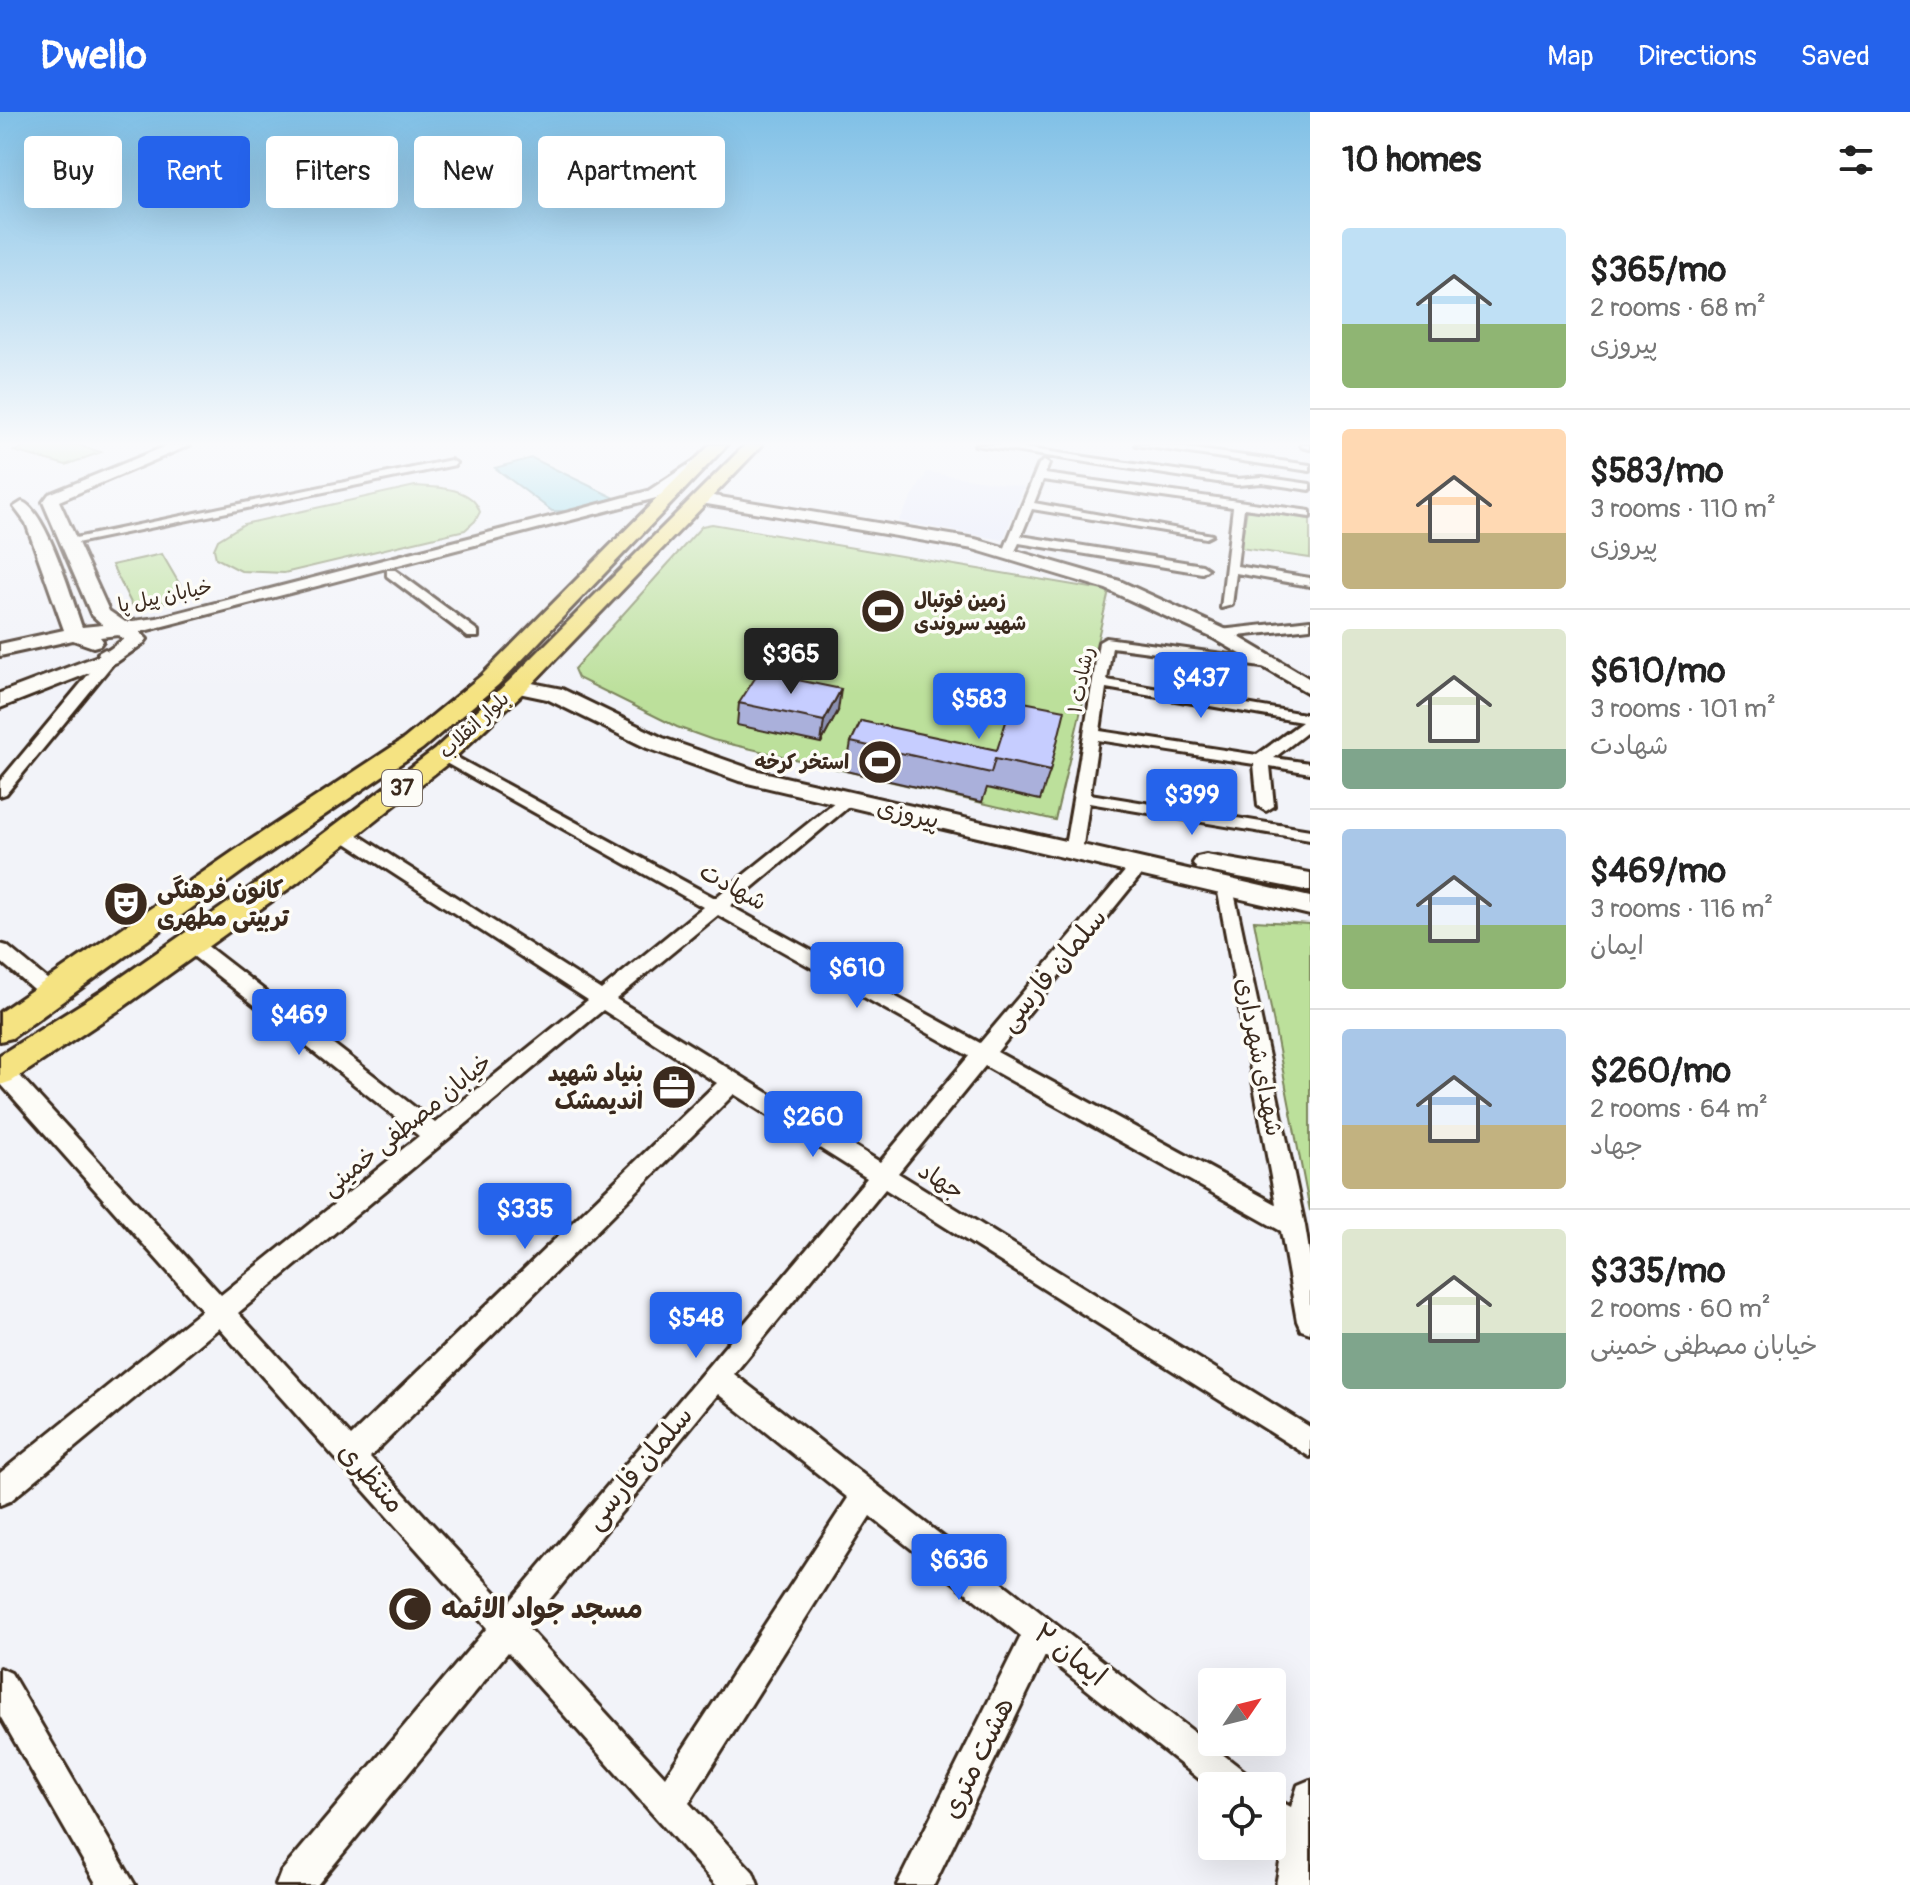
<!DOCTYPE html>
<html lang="en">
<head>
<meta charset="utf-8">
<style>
  :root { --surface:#fff; --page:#f2f2f2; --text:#222; --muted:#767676; --line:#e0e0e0; --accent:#2563eb }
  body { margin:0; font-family:Pangolin,"Playpen Sans Arabic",sans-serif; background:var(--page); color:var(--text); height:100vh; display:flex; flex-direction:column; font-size:30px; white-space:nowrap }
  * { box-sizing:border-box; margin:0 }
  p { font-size:26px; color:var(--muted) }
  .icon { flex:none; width:44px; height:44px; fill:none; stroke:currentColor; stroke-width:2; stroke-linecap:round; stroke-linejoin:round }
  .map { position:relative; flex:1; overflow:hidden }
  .details { display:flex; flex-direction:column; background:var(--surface); width:600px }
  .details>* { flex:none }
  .banner { position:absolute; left:24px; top:24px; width:760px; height:72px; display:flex; gap:16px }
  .needle { width:52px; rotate:55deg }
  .fabs { position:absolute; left:1198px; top:1556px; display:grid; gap:16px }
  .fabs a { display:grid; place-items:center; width:88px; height:88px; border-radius:8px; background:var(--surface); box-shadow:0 8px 32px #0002; font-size:40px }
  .price { position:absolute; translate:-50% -68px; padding:0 18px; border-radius:8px; background:var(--accent); color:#fff; font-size:26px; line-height:52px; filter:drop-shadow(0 2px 4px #0008) }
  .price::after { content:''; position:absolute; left:50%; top:48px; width:24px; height:18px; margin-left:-12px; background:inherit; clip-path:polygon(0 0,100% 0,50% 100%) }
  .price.on { background:#222; color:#fff }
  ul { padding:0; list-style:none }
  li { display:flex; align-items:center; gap:24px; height:200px; padding:0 32px }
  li+li { border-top:2px solid var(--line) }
  li span { display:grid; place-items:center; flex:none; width:224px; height:160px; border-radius:8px; color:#555 }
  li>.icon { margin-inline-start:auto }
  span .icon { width:96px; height:96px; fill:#fffc; stroke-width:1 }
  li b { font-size:34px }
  h2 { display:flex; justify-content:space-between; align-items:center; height:96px; padding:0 32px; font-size:34px }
  .pill { padding:0 28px; border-radius:8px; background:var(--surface); box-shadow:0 8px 32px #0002; font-size:28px; line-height:72px }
  .pill.on { background:var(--accent); color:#fff }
  header { display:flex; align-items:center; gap:48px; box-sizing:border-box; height:112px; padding:0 40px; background:var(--accent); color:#fff }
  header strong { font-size:38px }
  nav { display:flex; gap:44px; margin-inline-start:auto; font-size:28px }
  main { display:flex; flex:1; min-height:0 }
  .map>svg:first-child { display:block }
  .built { fill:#e5e8fb }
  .green { fill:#bce09b; stroke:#7c855c; stroke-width:2 }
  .water { fill:#85d3e4; stroke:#678f95; stroke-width:2 }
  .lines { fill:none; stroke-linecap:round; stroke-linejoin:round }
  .street-casing { stroke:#3b2a1e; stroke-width:6 }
  .secondary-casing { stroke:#3b2a1e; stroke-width:6 }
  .primary-casing { stroke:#3b2a1e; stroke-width:6 }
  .street { fill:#fdfcf7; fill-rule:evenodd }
  .secondary { fill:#fdfcf7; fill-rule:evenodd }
  .primary { fill:#f5e382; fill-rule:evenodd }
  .wall { fill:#aab0db; stroke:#3b2a1e; stroke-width:2 }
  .shaded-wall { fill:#8b90b2; stroke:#3b2a1e; stroke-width:2 }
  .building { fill:#c6cdff; stroke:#3b2a1e; stroke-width:2 }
  .labels { text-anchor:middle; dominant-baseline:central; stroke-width:7; stroke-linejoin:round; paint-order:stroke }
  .far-street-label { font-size:20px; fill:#3b2a1e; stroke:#fdfcf7 }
  .far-poi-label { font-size:20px; font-weight:bold; fill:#3b2a1e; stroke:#fdfcf7; text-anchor:start }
  .shield { fill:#fdfcf7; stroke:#75695f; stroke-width:2 }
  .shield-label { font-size:22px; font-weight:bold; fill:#3b2a1e }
  .street-label { font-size:24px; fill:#3b2a1e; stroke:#fdfcf7 }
  .poi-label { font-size:24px; font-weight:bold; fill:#3b2a1e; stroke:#fdfcf7; text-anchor:start }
  .near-street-label { font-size:28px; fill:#3b2a1e; stroke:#fdfcf7 }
  .near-poi-label { font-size:28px; font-weight:bold; fill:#3b2a1e; stroke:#fdfcf7; text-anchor:start }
</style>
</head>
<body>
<header>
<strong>Dwello</strong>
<nav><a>Map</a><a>Directions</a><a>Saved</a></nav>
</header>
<main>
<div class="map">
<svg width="1310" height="1773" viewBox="0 0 1310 1773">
  <rect width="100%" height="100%" fill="#f2f3f9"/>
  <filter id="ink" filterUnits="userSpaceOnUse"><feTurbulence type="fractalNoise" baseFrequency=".0125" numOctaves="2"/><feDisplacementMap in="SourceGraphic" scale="16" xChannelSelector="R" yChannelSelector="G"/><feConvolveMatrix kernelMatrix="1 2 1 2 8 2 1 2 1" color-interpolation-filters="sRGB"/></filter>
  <g filter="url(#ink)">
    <!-- built -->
    <path class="built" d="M927,360L1024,375L1003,428L898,409Z"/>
    <!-- green -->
    <path class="green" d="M30,333H78L101,340L66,353L14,339Z
      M415,374C437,375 472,375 480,400L475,409L465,418L284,461L241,459L216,446L214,437L218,428L244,412Z
      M1247,398L1310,407V446L1240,436Z
      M712,412L1109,479L1055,708L713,628L677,615L578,566L574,557L702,414Z
      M162,442L187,485L134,497L112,453Z
      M1254,809L1310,812V1099Z"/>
    <!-- water -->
    <path class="water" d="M532,346L615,386L568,399H552L495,356Z"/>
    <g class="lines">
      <!-- street casing -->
      <g class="street-casing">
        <path id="street" d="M975,333H1003L1237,367L1262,365L1310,372V378L1262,371L1237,373Z
          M1136,333H1165L1310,353V359Z
          M1301,333H1310V337L1302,335Z
          M451,348L456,351L455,353L67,433L61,429Z
          M1044,349L1049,352L1045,362L1310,399V405L1244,396L1237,454L1310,466V474L1236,461L1232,493L1221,496L1233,395L1043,368L1034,391L1212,423L1206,426L1032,397L1021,424L1202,453L1208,457L1202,461L1019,431L1014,441H1006L1004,438L1034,364L1039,352Z
          M387,458H395L478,519V525H468L387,464Z
          M1310,508V516L1220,526L1213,522L1220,518Z
          M1106,526L1274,549V555L1269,556L1112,535L1107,568L1310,603V618L1274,646L1310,651V661L1270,654L1274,694L1266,699L1258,694L1254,652L1098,628L1090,682L1310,718V728L1089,691L1082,740L1079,744H1067L1064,740C1076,670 1088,601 1099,530ZM1106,576L1302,610L1257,643L1100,619Z
          M105,537L115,543V549L6,682L0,684V669L102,546L98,541Z
          M443,638L715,786L841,685H853L855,688L853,691L730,794L980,931L1132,751H1144L1147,755L1144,759L997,940L1276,1092L1217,775L1226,769L1232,771L1305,1114L1310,1145V1221L1301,1218L1297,1209L1281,1119L985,954L898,1061L1310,1315V1345L885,1077L734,1262L1248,1662L1253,1674H1212V1677L1045,1544L934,1773H897L1021,1524L870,1404L689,1691L753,1760L758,1773H716L508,1540L317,1773H276L281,1760L487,1516L219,1216L10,1389L0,1393V1361L202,1198L0,971V951L10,953L221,1183L419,1024L183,836L181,831L183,826H197L435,1011L588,888L337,725L335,721L337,717H349L601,878L703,795L437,646L435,643ZM718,803L969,944L880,1050L616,887ZM603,898L717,971L351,1324L238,1201ZM734,982L867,1066L507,1493L370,1345ZM718,1282L848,1386L665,1665L527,1515Z
          M0,832L7,834L59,877L62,882L59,887H45L0,849Z
          M0,1556L11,1561L135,1773H97L0,1604Z
          M1310,1668V1773H1276L1283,1734L1272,1724V1685L1291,1695L1298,1673Z"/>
      </g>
      <!-- secondary casing -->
      <g class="secondary-casing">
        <path id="secondary" d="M169,333H190L59,389L109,499L125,510L157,506L585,396L648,379L697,347L702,345L710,350L660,385L140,520L147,527L144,531L117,550L0,596V581L103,542L124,527L118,523L100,525L103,529L100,533L93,535L73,528L0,544V532L64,518L26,411L14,395L22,390C46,397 73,490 82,515L103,513L91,502L43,390L49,382Z
          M701,382L975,427L1120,469L1227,518L1310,567V582L1213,526L1106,477L973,437L695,390L693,387L695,384Z
          M517,568L562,577L663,626L754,658L1310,785V803L739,669L647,636L547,587L509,579L506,574Z
          M1206,743L1310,761V779L1197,757L1193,751L1197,745Z"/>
      </g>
      <!-- primary casing -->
      <g class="primary-casing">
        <path id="primary" d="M710,333H727L498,573L422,637L254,751L12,926L0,929V900L234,739L404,627L482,563Z
          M745,333H762L525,579L452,648L298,770L122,896L12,969L0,973V943L100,880L278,756L434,638L509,569Z"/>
      </g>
      <!-- street -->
      <use href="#street" class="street"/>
      <!-- secondary -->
      <use href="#secondary" class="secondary"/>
      <!-- primary -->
      <use href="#primary" class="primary"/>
    </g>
    <!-- wall -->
    <path class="wall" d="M739,591L838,599L821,631L737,613Z
      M861,609L1050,659L1040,688L987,676L982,690L846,659L851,630Z"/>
    <!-- shaded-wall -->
    <path class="shaded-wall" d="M841,577L838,599L821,631L824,609Z"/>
    <!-- building -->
    <path class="building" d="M759,560L841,577L824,609L739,591Z
      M1013,588L1065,598L1050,659L995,647L991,661L851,630L861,609L997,638Z"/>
  </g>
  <!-- sky -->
  <linearGradient id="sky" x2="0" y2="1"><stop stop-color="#80c0e6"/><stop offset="0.57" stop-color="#f9fafc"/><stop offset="1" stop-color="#f9fafc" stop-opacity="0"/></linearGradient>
  <rect width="1310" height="582" fill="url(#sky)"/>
  <!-- icons -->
  <defs>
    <g id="stadium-disc" transform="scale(2.3)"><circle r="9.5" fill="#3b2a1e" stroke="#fdfcf7"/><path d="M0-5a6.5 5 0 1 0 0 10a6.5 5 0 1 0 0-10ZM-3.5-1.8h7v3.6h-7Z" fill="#fff"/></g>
    <g id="theatre-disc" transform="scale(2.3)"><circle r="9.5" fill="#3b2a1e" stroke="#fdfcf7"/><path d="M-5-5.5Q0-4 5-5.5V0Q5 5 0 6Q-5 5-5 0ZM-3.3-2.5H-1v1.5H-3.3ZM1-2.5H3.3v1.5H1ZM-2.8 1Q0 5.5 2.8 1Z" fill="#fff"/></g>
    <g id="office-disc" transform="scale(2.3)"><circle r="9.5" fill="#3b2a1e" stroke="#fdfcf7"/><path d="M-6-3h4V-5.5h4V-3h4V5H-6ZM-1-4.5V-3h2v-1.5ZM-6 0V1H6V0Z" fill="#fff"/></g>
    <g id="mosque-disc" transform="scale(2.3)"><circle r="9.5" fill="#3b2a1e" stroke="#fdfcf7"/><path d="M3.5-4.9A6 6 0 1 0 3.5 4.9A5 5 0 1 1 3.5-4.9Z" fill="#fff"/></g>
  </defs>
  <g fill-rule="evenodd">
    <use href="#stadium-disc" x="883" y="499"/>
    <use href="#stadium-disc" x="880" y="650"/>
    <use href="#theatre-disc" x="126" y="792"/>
    <use href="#office-disc" x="674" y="975"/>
    <use href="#mosque-disc" x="410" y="1497"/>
  </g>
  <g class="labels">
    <!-- far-street labels -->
    <g class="far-street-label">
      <text transform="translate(165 484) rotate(-12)">خیابان پیل پا</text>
      <text transform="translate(1081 568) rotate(-79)">رشادت ۱</text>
      <text transform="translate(474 613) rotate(-43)">بلوار انقلاب</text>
    </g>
    <!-- far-poi labels -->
    <g class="far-poi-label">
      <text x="914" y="488">زمین فوتبال<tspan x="914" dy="23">شهید سروندی</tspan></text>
      <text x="849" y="650" text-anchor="end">استخر کرخه</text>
    </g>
    <!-- shield labels -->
    <rect class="shield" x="382" y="658" width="40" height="36" rx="6"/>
    <g class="shield-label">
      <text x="402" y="676">37</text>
    </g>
    <!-- street labels -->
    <g class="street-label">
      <text transform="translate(908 702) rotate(13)">پیروزی</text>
      <text transform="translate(733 775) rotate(29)">شهادت</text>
      <text transform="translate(1259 945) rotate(79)">شهدای شهرداری</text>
      <text transform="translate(407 1013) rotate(-39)">خیابان مصطفی خمینی</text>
      <text transform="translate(941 1069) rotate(32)">جهاد</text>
    </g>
    <!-- poi labels -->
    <g class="poi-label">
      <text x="157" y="778">کانون فرهنگی<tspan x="157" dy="28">تربیتی مطهری</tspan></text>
      <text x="643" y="961" text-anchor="end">بنیاد شهید<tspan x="643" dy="28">اندیمشک</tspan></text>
    </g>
    <!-- near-street labels -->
    <g class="near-street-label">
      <text transform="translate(1053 858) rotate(-50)">سلمان فارسی</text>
      <text transform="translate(639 1356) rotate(-50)">سلمان فارسی</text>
      <text transform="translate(371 1366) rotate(48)">منتظری</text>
      <text transform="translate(1070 1543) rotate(38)">ایمان ۲</text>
      <text transform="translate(978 1646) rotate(-64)">هشت متری</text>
    </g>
    <!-- near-poi labels -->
    <g class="near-poi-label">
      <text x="441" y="1497">مسجد جواد الائمه</text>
    </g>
  </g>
</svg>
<div class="fabs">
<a><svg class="needle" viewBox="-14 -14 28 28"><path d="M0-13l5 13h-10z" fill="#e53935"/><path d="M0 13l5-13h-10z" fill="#767676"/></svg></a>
<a><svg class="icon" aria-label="locate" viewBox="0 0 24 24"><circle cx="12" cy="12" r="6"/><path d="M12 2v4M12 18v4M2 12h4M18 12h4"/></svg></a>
</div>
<b class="price on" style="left:791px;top:584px">$365</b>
<b class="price" style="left:1201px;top:608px">$437</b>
<b class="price" style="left:979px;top:629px">$583</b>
<b class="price" style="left:1192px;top:725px">$399</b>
<b class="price" style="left:857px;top:898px">$610</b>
<b class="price" style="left:299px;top:945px">$469</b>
<b class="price" style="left:813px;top:1047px">$260</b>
<b class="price" style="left:525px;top:1139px">$335</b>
<b class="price" style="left:696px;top:1248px">$548</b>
<b class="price" style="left:959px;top:1490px">$636</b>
<div class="banner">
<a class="pill">Buy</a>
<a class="pill on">Rent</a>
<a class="pill">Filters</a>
<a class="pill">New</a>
<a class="pill">Apartment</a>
</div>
</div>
<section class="details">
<h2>10 homes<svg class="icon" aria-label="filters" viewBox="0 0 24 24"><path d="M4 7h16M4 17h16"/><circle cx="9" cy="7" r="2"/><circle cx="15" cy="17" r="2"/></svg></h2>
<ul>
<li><span style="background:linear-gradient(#bfe0f5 60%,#8fb573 0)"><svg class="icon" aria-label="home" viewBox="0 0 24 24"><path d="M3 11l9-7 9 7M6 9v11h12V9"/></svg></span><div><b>$365/mo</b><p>2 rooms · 68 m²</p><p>پیروزی</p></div></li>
<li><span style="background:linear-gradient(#ffd9b3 65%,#c2b280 0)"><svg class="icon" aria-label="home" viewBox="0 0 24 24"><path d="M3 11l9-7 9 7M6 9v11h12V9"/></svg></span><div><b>$583/mo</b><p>3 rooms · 110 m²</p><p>پیروزی</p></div></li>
<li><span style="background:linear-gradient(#dfe7d0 75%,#7fa58c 0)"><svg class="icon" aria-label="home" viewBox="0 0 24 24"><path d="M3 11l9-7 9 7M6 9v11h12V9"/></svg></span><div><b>$610/mo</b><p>3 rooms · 101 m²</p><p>شهادت</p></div></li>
<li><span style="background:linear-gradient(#a9c7e8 60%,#8fb573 0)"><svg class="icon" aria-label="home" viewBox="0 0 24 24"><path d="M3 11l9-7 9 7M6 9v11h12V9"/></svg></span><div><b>$469/mo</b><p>3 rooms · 116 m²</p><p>ایمان</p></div></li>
<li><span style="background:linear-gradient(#a9c7e8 60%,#c2b280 0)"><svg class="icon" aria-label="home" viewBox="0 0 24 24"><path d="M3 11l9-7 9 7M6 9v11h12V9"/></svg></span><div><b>$260/mo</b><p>2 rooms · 64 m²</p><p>جهاد</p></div></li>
<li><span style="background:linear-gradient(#dfe7d0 65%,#7fa58c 0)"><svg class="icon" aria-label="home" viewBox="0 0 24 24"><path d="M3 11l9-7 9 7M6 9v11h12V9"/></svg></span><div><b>$335/mo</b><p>2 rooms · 60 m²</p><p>خیابان مصطفی خمینی</p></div></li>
</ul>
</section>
</main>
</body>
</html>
